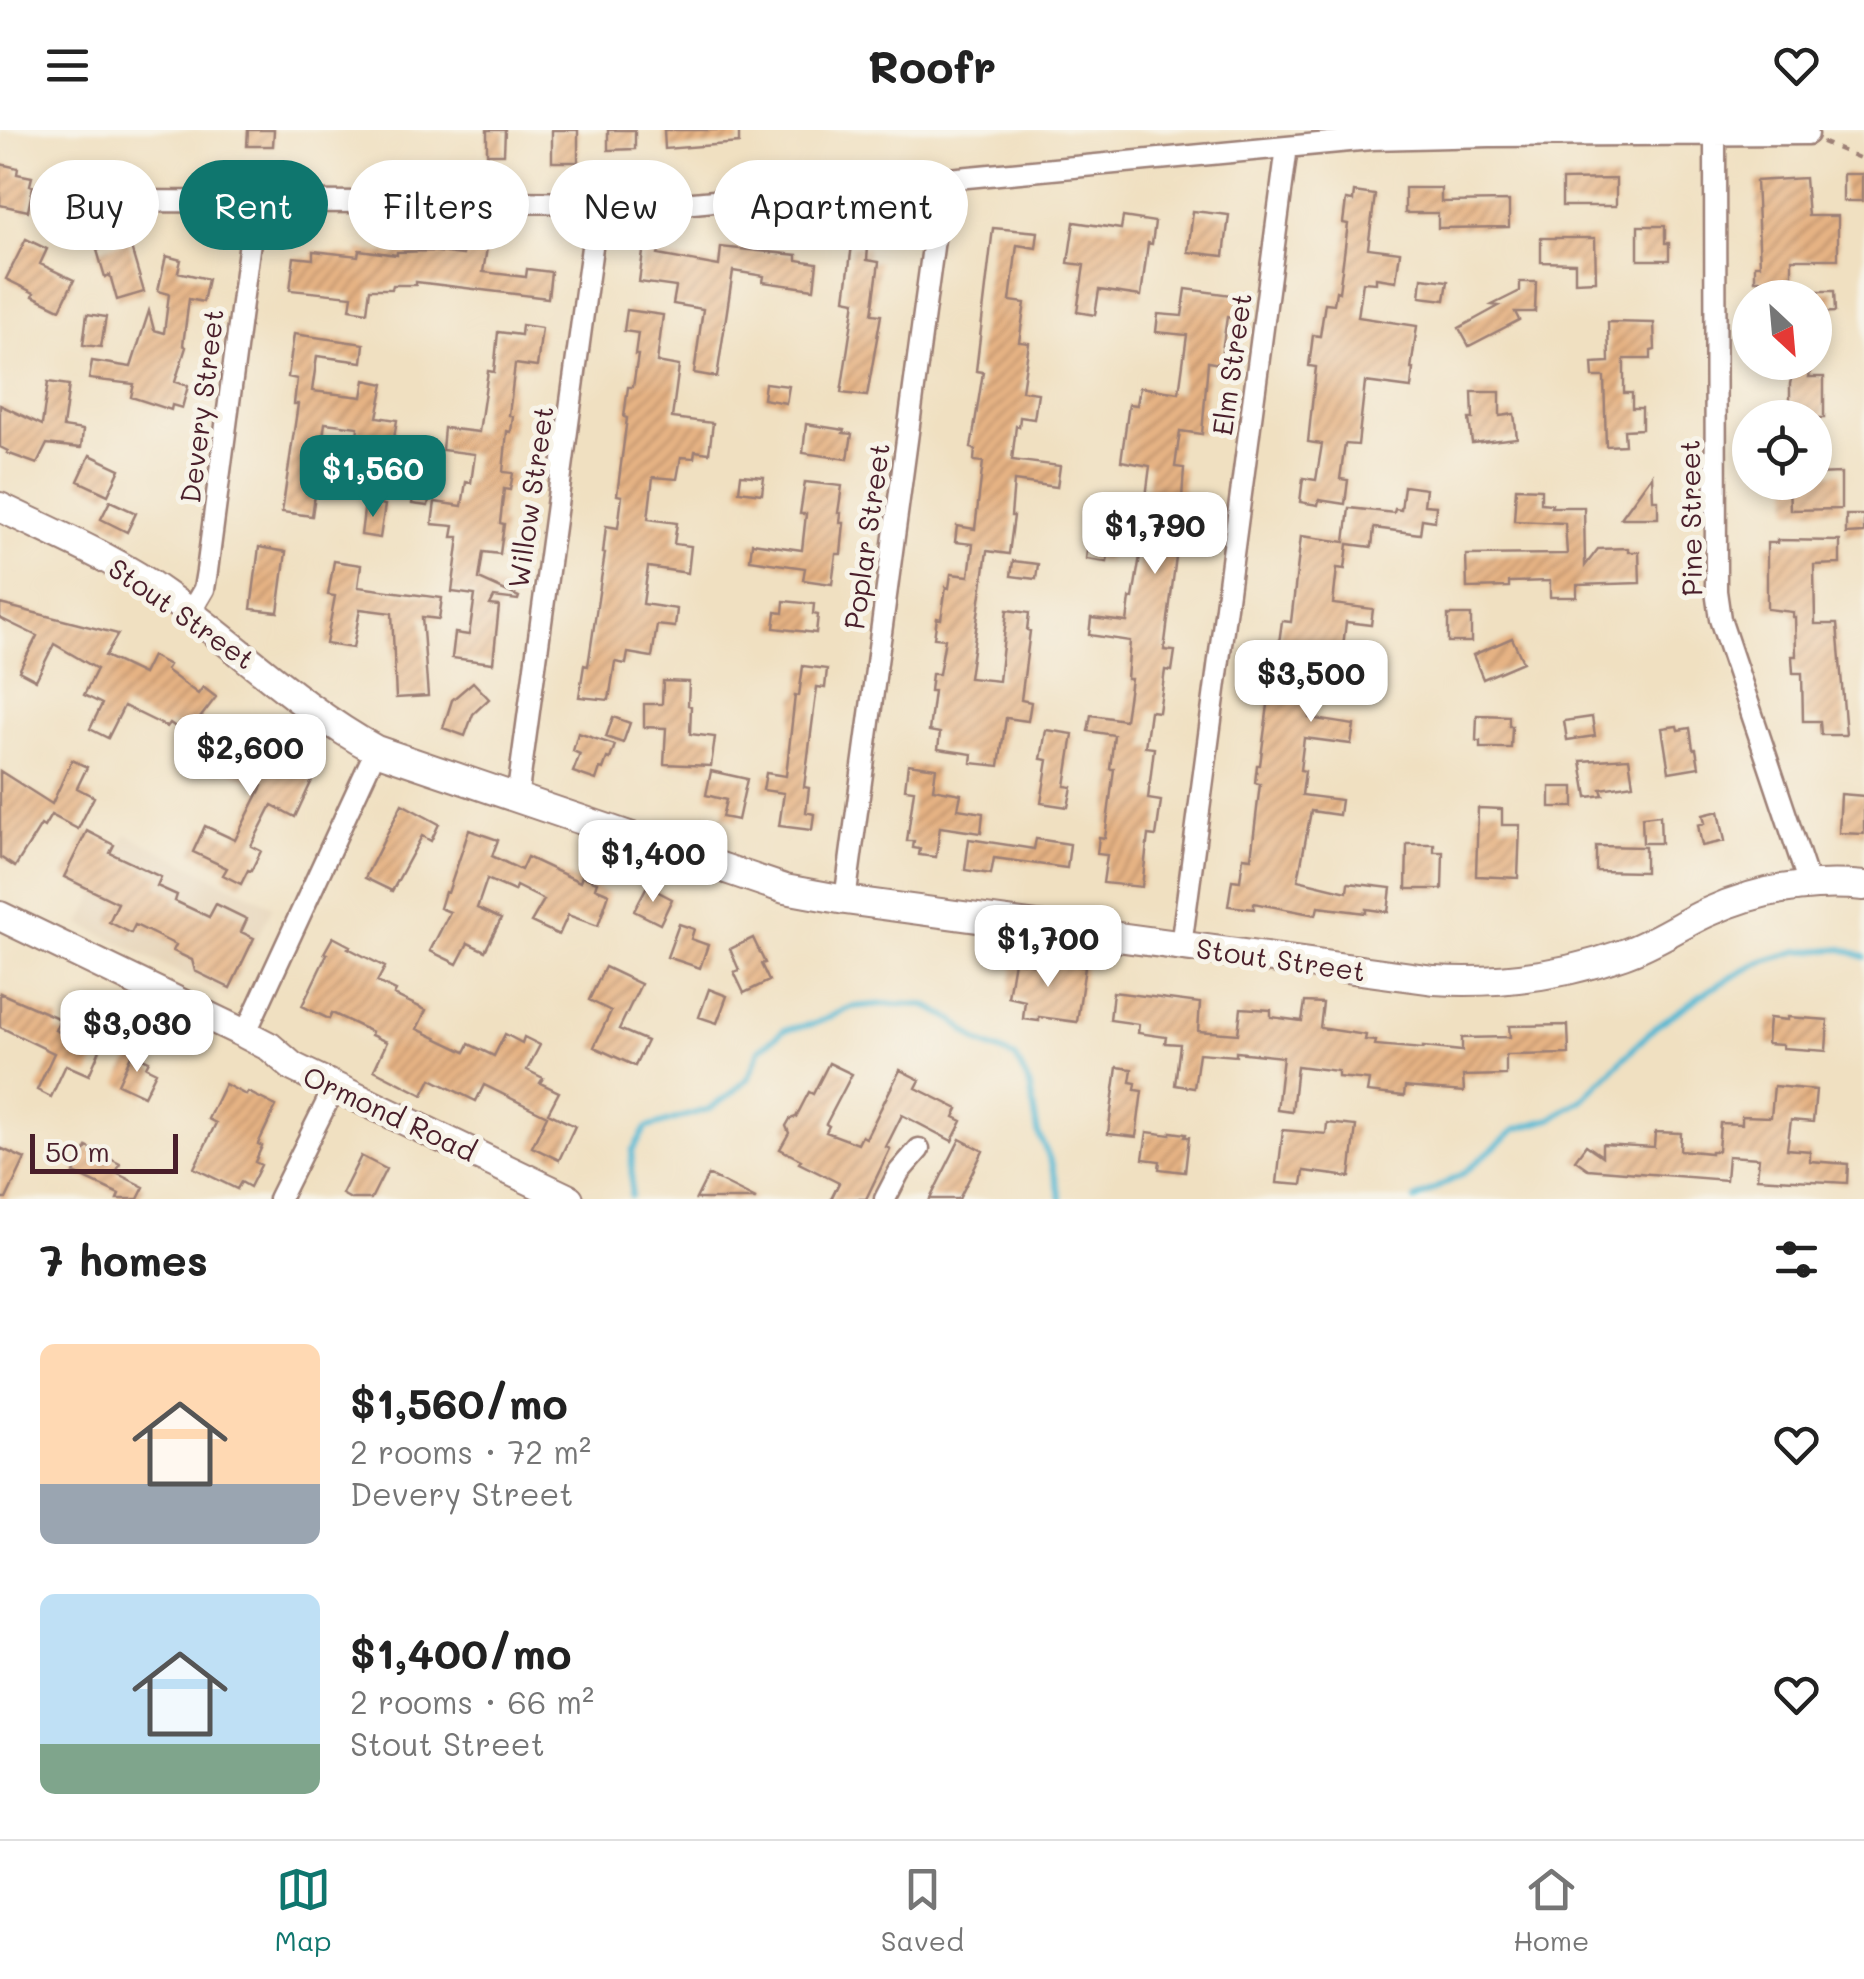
<!DOCTYPE html>
<html lang="en">
<head>
<meta charset="utf-8">
<style>
  :root { --surface:#fff; --page:#f6f6f6; --text:#222; --muted:#767676; --line:#e0e0e0; --accent:#0f766e }
  body { margin:0; font-family:Mali,sans-serif; background:var(--page); color:var(--text); height:100vh; display:flex; flex-direction:column; font-size:38px; white-space:nowrap }
  * { box-sizing:border-box; margin:0 }
  p { font-size:32px; color:var(--muted) }
  .icon { flex:none; width:55px; height:55px; fill:none; stroke:currentColor; stroke-width:2; stroke-linecap:round; stroke-linejoin:round }
  .map { position:relative; height:1069px; overflow:hidden }
  .details { display:flex; flex-direction:column; background:var(--surface); flex:1 }
  .details>* { flex:none }
  .banner { position:absolute; left:30px; top:30px; width:1000px; height:90px; display:flex; gap:20px }
  .needle { width:65px; rotate:154deg }
  .tools { position:absolute; left:1732px; top:150px; display:grid; gap:20px }
  .tools a { display:grid; place-items:center; width:100px; height:100px; border-radius:50%; background:var(--surface); box-shadow:0 5px 15px #0003; font-size:50px }
  .scale { position:absolute; left:30px; bottom:25px; width:148px; box-sizing:border-box; padding-left:10px; border:5px solid #4a1f2b; border-top:0; font-size:28px; line-height:35px; white-space:nowrap; color:#4a1f2b; -webkit-text-stroke:8px #f7f3e8; paint-order:stroke }
  .price { position:absolute; translate:-50% -85px; padding:0 22px; border-radius:20px; background:#fff; color:#222; font-size:32px; line-height:65px; filter:drop-shadow(0 2px 5px #0008) }
  .price::after { content:''; position:absolute; left:50%; top:60px; width:30px; height:22px; margin-left:-15px; background:inherit; clip-path:polygon(0 0,100% 0,50% 100%) }
  .price.active { background:var(--accent); color:#fff }
  ul { padding:0; list-style:none }
  li { display:flex; align-items:center; gap:30px; height:250px; padding:0 40px }
  li span { display:grid; place-items:center; flex:none; width:280px; height:200px; border-radius:15px; color:#555 }
  li>.icon { margin-inline-start:auto }
  span .icon { width:120px; height:120px; fill:#fffc; stroke-width:1 }
  li b { font-size:42px }
  h2 { display:flex; justify-content:space-between; align-items:center; height:120px; padding:0 40px; font-size:42px }
  .chip { padding:0 35px; border-radius:45px; background:var(--surface); box-shadow:0 5px 15px #0003; font-size:35px; line-height:90px }
  .chip.active { background:var(--accent); color:#fff }
  header { display:flex; justify-content:space-between; align-items:center; height:130px; padding:0 40px; background:var(--surface); font-size:45px; font-weight:700 }
  .dock { display:flex; justify-content:space-around; align-items:center; height:140px; border-top:2px solid var(--line); background:var(--surface); font-size:28px; color:var(--muted) }
  .dock a { display:grid; justify-items:center; gap:5px }
  .dock .active { color:var(--accent) }
  .map>svg:first-child { display:block }
  .built { fill:#e5d1b4 }
  .lines { fill:none; stroke-linecap:round; stroke-linejoin:round }
  .stream { stroke:#53b7d2; stroke-width:6 }
  .building { fill:url(#building-hatch) }
  .street-casing { stroke:#9d8076; stroke-width:25 }
  .secondary-casing { stroke:#9d8076; stroke-width:32 }
  .path { stroke:#9d8076; stroke-width:4; stroke-dasharray:8 8; stroke-linecap:butt }
  .street { stroke:#fff; stroke-width:20 }
  .secondary { stroke:#fff; stroke-width:28 }
  .labels { text-anchor:middle; dominant-baseline:central; stroke-width:10; stroke-linejoin:round; paint-order:stroke }
  .street-label { font-size:28px; fill:#4a1f2b; stroke:#f7f3e8 }
</style>
</head>
<body>
<header><svg class="icon" aria-label="menu" viewBox="0 0 24 24"><path d="M4 6h16M4 12h16M4 18h16"/></svg>Roofr<svg class="icon" aria-label="heart" viewBox="0 0 24 24"><path d="M12 20l-8-8c-3-5 5-10 8-4 3-6 11-1 8 4z"/></svg></header>
<div class="map">
<svg width="1864" height="1069" viewBox="0 0 1864 1069">
  <defs>
    <pattern id="building-hatch" width="6" height="6" patternUnits="userSpaceOnUse" patternTransform="scale(2.5)"><rect width="6" height="6" fill="#e6b384"/><path d="M-1 1l2-2M0 6l6-6M5 7l2-2" fill="none" stroke="#bc916c"/></pattern>
  </defs>
  <rect width="100%" height="100%" fill="#f7f3e8"/>
  <filter id="ink" filterUnits="userSpaceOnUse"><feTurbulence type="fractalNoise" baseFrequency=".01" numOctaves="2"/><feDisplacementMap in="SourceGraphic" scale="20" xChannelSelector="R" yChannelSelector="G"/><feConvolveMatrix kernelMatrix="1 2 1 2 8 2 1 2 1" color-interpolation-filters="sRGB"/></filter>
  <filter id="wash" filterUnits="userSpaceOnUse"><feTurbulence type="fractalNoise" baseFrequency=".0048" numOctaves="4" result="noise"/><feDisplacementMap in="SourceGraphic" scale="40" xChannelSelector="R" yChannelSelector="G"/><feGaussianBlur stdDeviation="2.25" result="paint"/><feColorMatrix in="noise" values="0 0 0 0 0 0 0 0 0 0 0 0 0 0 0 0 0 1.4 0 .05"/><feComposite in="paint" operator="in"/></filter>
  <g filter="url(#wash)">
    <rect width="100%" height="100%" fill="#f0e0c1"/>
    <!-- built -->
    <path class="built" d="M126,704L273,776L228,867L81,794Z"/>
    <g class="lines">
      <!-- stream -->
      <path class="stream" d="M631,1066L632,1021L646,998L709,979L731,964L749,947L760,919L784,900L814,894L852,877L885,874L925,875L953,890L978,912L1016,928L1030,957L1038,1003L1052,1034L1061,1069
        M1415,1069L1461,1045L1516,999L1551,989L1582,970L1655,897L1709,860L1756,834L1798,821L1843,819L1864,827"/>
    </g>
    <g id="blocks">
      <!-- building -->
      <path class="building" d="M248,0H274L273,16H247Z
        M487,0H505L504,24H487Z
        M552,0H578V32H552Z
        M608,0H635V19L608,20Z
        M664,0H739V13L665,19Z
        M0,34L18,38L17,44L32,47L30,55L33,56L28,81L0,75Z
        M1843,44H1862V71H1843Z
        M1805,48L1808,86H1838V129H1792V168H1762V150H1755V135H1760L1756,51Z
        M1616,49V76H1562V50Z
        M1405,58H1441V72L1509,71V97L1438,98V83H1405Z
        M1354,62L1375,65L1368,118L1400,122L1396,151L1376,148V153L1363,152L1358,187L1417,196L1411,239H1413L1411,258L1365,252L1358,315L1345,314L1340,349L1348,350L1345,374L1319,370L1318,375L1300,372L1303,348L1316,350L1322,314L1308,312L1316,237L1309,236L1313,205L1320,206L1325,173L1334,174L1336,161L1339,162L1348,94L1343,93L1346,70L1353,71Z
        M1193,81L1229,85L1224,126L1188,122Z
        M1123,87L1155,92L1152,114L1148,113L1141,166L1099,160L1095,185L1077,182L1084,135L1068,133L1074,92L1121,99Z
        M1638,96H1665V113H1669V130H1638Z
        M993,98L1038,102L1036,118L1017,115L1010,171L1025,173L1019,212L1029,213L1022,261L1038,263L1034,289L1020,287L1019,297L1016,296L1012,330L1060,336L1057,357L1014,351L1011,386H1014L1009,424L987,421L969,548L999,551L1007,480L1029,483L1027,500L1030,501L1021,570L1031,572L1028,591L1006,588L999,636L971,633L972,624L938,619L940,603L929,601L934,561H930L932,544H939L945,509L934,508L937,488L941,489L946,457L949,458L951,444L969,446L973,414L955,412L957,396L975,399L983,332L974,331L975,319L971,318L983,242L976,241Z
        M1541,108H1595L1596,151L1575,152V133L1541,132Z
        M26,109L47,119L40,134L74,150L60,179L33,166L34,163L6,149Z
        M466,109L488,112L483,142L526,147L527,139L551,142L548,168L416,152V155H393L392,159H370L367,182L350,179L352,166L290,160L294,127L313,129V121L358,126L359,120L397,125V122L431,121L463,125Z
        M129,111L144,162L117,170L110,145L105,147L97,120Z
        M644,115L659,117L658,125L719,136L721,117L797,125V130L817,133L814,159L763,152L764,146L733,141L717,247L694,243L703,179L673,174L676,157L639,152Z
        M852,115L868,117L867,130L879,132L872,184L881,185L867,266L841,263L855,171L845,169Z
        M166,126L181,130L178,142L208,149L203,172L189,169L183,215L186,217L175,252L188,256L182,278L172,275L171,280L131,267L134,254L89,249L92,231L131,237L149,181L154,200L164,203L169,164L158,161Z
        M1422,148L1448,151L1445,170L1420,167Z
        M1520,152H1536L1535,182H1515L1519,190L1469,216L1459,198L1499,176L1492,175L1520,161Z
        M1186,159L1239,166L1236,189L1227,187L1220,234L1208,232L1202,304L1180,301L1175,337L1184,338L1180,400L1189,401L1187,420L1177,419L1164,520L1175,521L1172,541L1165,540L1159,582L1150,581L1145,617L1154,618L1148,669L1161,671L1156,706L1148,705L1142,757L1103,753L1107,725L1097,724L1099,707L1105,708L1114,639H1110L1114,605L1088,601L1091,585L1125,590L1131,549H1127L1130,511L1089,505L1091,488L1127,492L1130,468H1133L1142,414L1134,413L1140,374L1145,375L1150,336L1121,331L1129,274L1137,275L1140,257L1179,263L1187,205L1156,202L1158,184L1182,186Z
        M1815,161H1834L1835,182L1815,183Z
        M627,180L663,185L657,232L679,236L672,288L713,293L709,323L695,321L694,328L681,327L677,349L653,347L648,389L677,393L674,414L691,416L688,443L648,437L643,474L677,479L675,497L657,495L652,527L628,523L626,534L615,532L609,570L579,567L584,535L588,536L605,423H603L606,396L618,398L622,366L617,365L627,288L624,287L628,257H633L638,225H635L638,203L624,201Z
        M87,184L106,187L101,217L83,215Z
        M1608,192L1654,193L1655,220L1651,221V229H1624V263H1632V278H1642V299L1624,300L1625,315L1606,316L1604,247H1593L1592,233L1609,232Z
        M522,195L542,198L537,237L515,234L509,285L513,286L511,302L507,301L503,342L513,343L510,360L504,359L500,393L504,394L500,424L483,422L479,449L519,467L518,470L494,467L490,475L499,476L493,533L452,528L455,503L469,505L475,465L452,462L459,407H452L454,396L432,394L435,372L462,376L466,352L471,353L475,324L442,320L444,298L479,302L488,241L494,242L498,202L521,205Z
        M294,204L364,214L362,232L317,226L312,261L362,267L365,250L384,254L377,287L397,290L393,314L357,308L358,297L325,293L312,386L282,382L298,274H294L297,249L288,247Z
        M1795,232H1812L1809,247H1824V288H1790V254Z
        M48,252L69,255L63,297L83,300L81,318L47,314L37,334L7,323L8,321L0,317V275L42,295Z
        M765,253L789,256L786,273L763,269Z
        M1472,262H1500V286L1514,284L1517,308L1472,313L1469,289H1473Z
        M806,294L844,300L843,303L852,304L848,329L803,323Z
        M419,322L436,325L428,376L412,374Z
        M90,325L120,339L108,365L78,351Z
        M1841,343V379L1790,380L1789,352H1815V344Z
        M741,345L764,347L762,364L739,361Z
        M1652,345L1653,370H1658V388H1621Z
        M805,352L842,356L838,383H841L840,393H844L841,424H836L832,454L803,450L805,438L750,430L752,413L802,420L806,384H800Z
        M1404,356L1426,359L1424,375L1436,376L1435,391L1422,389L1420,404L1374,398L1372,417L1348,414L1345,439L1337,438L1333,474L1373,479L1371,495L1346,492L1340,540H1335L1334,553L1314,551L1309,588L1354,595L1351,614L1304,608L1300,640L1305,641L1302,665L1341,670L1339,685L1311,681L1298,750L1347,762L1348,753L1391,758L1388,782L1366,779V783L1318,777L1316,785L1254,773V779L1228,776L1232,750L1240,751L1243,727L1251,728L1260,654L1255,653L1257,635H1260L1272,545L1303,549L1307,517L1279,513L1282,491L1291,492L1301,406L1345,412L1349,378L1394,383L1395,379L1401,380Z
        M1516,358L1541,359V373L1552,374L1551,377H1584L1585,436L1598,419L1628,418V422H1639L1640,453L1577,455V467H1550V451L1509,452V457L1467,458L1466,425L1567,424L1565,393L1514,391Z
        M110,371L136,383L127,402L101,389Z
        M365,372L385,375L380,408L361,405Z
        M1846,385H1864V403L1846,404Z
        M1777,410L1840,411V434L1814,435L1815,494H1837L1846,605H1821L1820,591H1803L1802,543H1793L1792,526H1796L1795,487H1793V482L1767,479V413H1777Z
        M1088,414L1109,417L1107,432L1086,429Z
        M259,417L286,422L278,482L251,479Z
        M334,431L361,435L358,457L442,468L439,489L422,487L428,566L396,568L392,483L360,479L353,518L326,514L335,466L328,465Z
        M1013,431L1038,434L1036,449L1011,446Z
        M784,471L814,474L813,484L818,485L816,503L774,498L776,482L783,483Z
        M0,474L118,504L105,526L143,544L152,526L169,535L166,540L198,564L203,557L216,567L187,605L170,593L167,597L124,576L108,608L90,599L102,574L84,565L97,539L54,514L36,550L19,541L37,506L0,488Z
        M1448,485H1471V512H1448Z
        M1512,508L1523,532L1483,549L1473,525Z
        M803,536L827,539L825,558L817,557L804,657L809,658L806,682L814,684L812,700L779,696L784,663L763,660L766,643L786,646L795,565L799,566Z
        M663,551L689,552L688,575L691,576L690,604L715,607L711,636L664,634L666,598L644,597V574H662Z
        M473,552L489,569L473,584L465,606L443,598L452,570Z
        M1477,585L1509,586V596H1512L1511,618H1480V611H1476Z
        M613,587L630,593L623,613L606,607Z
        M1592,587L1595,606L1567,610L1564,591Z
        M1677,596L1678,600L1690,598L1693,619H1696L1699,637L1669,642L1662,598Z
        M1046,600L1073,604L1065,656L1072,657L1068,677L1041,673L1048,630L1041,629Z
        M237,603L249,609L252,603L272,613L267,622L314,646L295,687L272,675L251,716L261,721L251,741L248,740L241,754L223,745L227,738L193,722L205,696L235,710L262,656L222,637L220,643L187,630L197,610L226,625Z
        M578,603L615,615L610,629L607,628L603,639L600,638L596,650L573,642L580,624L573,621Z
        M1629,628L1633,654L1601,659L1603,665L1587,667L1581,631Z
        M72,630L87,637L77,658L94,667L78,699L51,685L44,697L41,695L15,737L0,727V641L52,674Z
        M908,634L936,638L933,659L961,664L958,679L983,683L981,703L940,697L936,727L919,725L920,719L913,718L914,711H907L914,660L905,659Z
        M711,641L747,649L738,690L722,687L726,670L706,665Z
        M1550,657H1574V677H1550Z
        M1841,664L1864,666V704L1839,703Z
        M402,674L439,694L431,711L422,706L392,761L365,748Z
        M1478,678L1502,679V695H1520L1518,748L1476,746Z
        M1719,681L1725,711L1702,716L1698,695L1705,693L1703,685Z
        M1660,685L1661,713H1643L1642,687Z
        M469,700L498,710L492,726L521,740L527,727L580,752L582,746L597,752L595,758L609,764L598,796L568,785L559,805L531,792L544,770L516,756L514,761L487,749L477,778L501,789L485,821L468,813L457,834L430,821L450,782L440,778L445,762L448,763Z
        M87,701L114,715L110,723L161,747L157,756L177,765L175,771L209,787L216,774L247,789L241,802L254,808L230,858L195,841L192,830L173,821L176,815L135,795L131,803L109,792L118,773L64,747Z
        M969,709L1034,719L1036,709L1070,714L1067,738L994,728L991,744L965,740Z
        M1407,714H1434V722H1443L1442,759H1406Z
        M1596,716L1645,717V742L1596,741Z
        M647,756L672,769L660,794L634,781Z
        M679,794L694,799L691,809L708,815L700,838L667,827Z
        M333,807L350,816L348,818L385,837L377,852L396,861L394,865L426,880L417,899L465,922L469,914L494,926L505,904L522,913L524,907L540,915L527,940L543,948L540,953L559,962L548,983L575,996L559,1030L532,1017L547,986L484,955L476,971L431,949L423,965L374,940L387,912L371,905L372,902L332,883L329,889L302,876L327,824L324,823Z
        M753,808L765,833L761,834L769,851L744,863L734,842L739,840L730,819Z
        M1014,831L1056,838V833L1085,837L1077,892L1039,887V891L1023,889L1025,871L1008,867Z
        M605,837L641,854L619,899L647,911L635,936L594,917L611,881L589,870Z
        M709,859L727,866L717,893L699,887Z
        M1113,862L1200,873L1198,901L1238,904L1241,878L1271,880V887L1302,891L1305,872L1323,873L1320,898L1366,905L1365,910L1376,911L1375,915L1423,919V917L1462,921V908L1510,907L1509,896L1568,895L1569,924L1506,925V945L1463,946L1464,962L1405,957L1404,966L1367,962L1369,950L1338,947V941L1297,936L1292,982L1277,980L1283,927L1236,922V926L1199,923L1194,958L1175,955L1180,914L1165,913L1166,907L1138,903L1139,894L1110,890Z
        M0,863L60,889L55,900L100,920L89,945L66,935L51,967L37,960L54,923L0,897Z
        M1788,887L1828,890L1826,921L1783,918V915L1767,914L1769,888L1788,890Z
        M132,923L149,931L146,937L156,942L144,966L118,954Z
        M829,933L852,944L826,994L829,996L826,1002L858,1014L862,1006L866,1008L900,940L920,950L916,958L958,979L954,987L962,991L952,1011L902,985L886,1017L890,1019L866,1069H831L839,1053L799,1033L801,1030L780,1019L789,1003L786,996L790,989L796,987L809,962L813,964Z
        M1117,937L1132,939L1130,952L1136,953L1135,960L1142,961L1136,1007L1108,1004Z
        M225,954L246,965L248,962L276,976L258,1014L262,1016L255,1032L261,1035L250,1057L241,1052L237,1059L194,1038L216,993L208,989Z
        M1774,956L1816,960L1813,992L1791,990L1787,1019L1810,1021V1031L1848,1034L1847,1053L1757,1048L1759,1028L1728,1026L1726,1050L1588,1039L1575,1030L1586,1015L1602,1026V1014L1654,1017L1655,1002L1681,1003L1680,1020L1711,1023V1021H1718L1720,993L1742,994V986L1771,987Z
        M1327,993L1356,996L1350,1047L1304,1041L1302,1055L1277,1053L1283,1000L1326,1004Z
        M1147,1002L1170,1005L1171,1002L1186,1004L1185,1007H1189L1185,1042L1159,1039L1160,1031L1143,1029Z
        M960,1009L983,1021L959,1069H930Z
        M87,1017L120,1034L116,1043L144,1057L138,1069H117L119,1064L74,1043Z
        M0,1018L25,1029L6,1069H0Z
        M361,1026L386,1039L371,1069H351L342,1064Z
        M708,1045L756,1069H696Z"/>
    </g>
  </g>
  <g filter="url(#ink)">
    <use href="#blocks" fill-opacity="0" stroke="#9d8076" stroke-width="2.5"/>
    <g class="lines">
      <!-- street casing -->
      <g class="street-casing">
        <path id="street" d="M1715,6L1716,461L1720,489L1809,754
          M79,71L693,73L1371,9L1490,6L1808,4
          M190,483L204,459L207,441L255,73
          M517,669L598,73
          M845,770L942,50
          M1181,816L1287,17
          M245,904L376,620
          M279,1069L335,956
          M885,1069L899,1042L919,1019"/>
      </g>
      <!-- secondary casing -->
      <g class="secondary-casing">
        <path id="secondary" d="M0,377C55,404 114,428 164,464C235,514 299,578 376,620L785,759L845,770L1434,850C1499,854 1561,846 1623,824C1653,814 1678,796 1706,783C1756,760 1810,751 1864,756
          M0,786L245,904L270,917L293,937L569,1069"/>
      </g>
      <!-- path -->
      <path class="path" d="M1822,12L1864,30"/>
      <!-- street -->
      <use href="#street" class="street"/>
      <!-- secondary -->
      <use href="#secondary" class="secondary"/>
    </g>
  </g>
  <g class="labels">
    <!-- street labels -->
    <g class="street-label">
      <text transform="translate(1231 234) rotate(-82)">Elm Street</text>
      <text transform="translate(201 276) rotate(-83)">Devery Street</text>
      <text transform="translate(530 367) rotate(-82)">Willow Street</text>
      <text transform="translate(1690 388) rotate(-91)">Pine Street</text>
      <text transform="translate(866 406) rotate(-82)">Poplar Street</text>
      <text transform="translate(182 483) rotate(35)">Stout Street</text>
      <text transform="translate(1281 829) rotate(8)">Stout Street</text>
      <text transform="translate(390 983) rotate(25)">Ormond Road</text>
    </g>
  </g>
</svg>
<div class="tools">
<a><svg class="needle" viewBox="-14 -14 28 28"><path d="M0-13l5 13h-10z" fill="#e53935"/><path d="M0 13l5-13h-10z" fill="#767676"/></svg></a>
<a><svg class="icon" aria-label="locate" viewBox="0 0 24 24"><circle cx="12" cy="12" r="6"/><path d="M12 2v4M12 18v4M2 12h4M18 12h4"/></svg></a>
</div>
<div class="scale">50 m</div>
<b class="price active" style="left:373px;top:390px">$1,560</b>
<b class="price" style="left:1155px;top:447px">$1,790</b>
<b class="price" style="left:1311px;top:595px">$3,500</b>
<b class="price" style="left:250px;top:669px">$2,600</b>
<b class="price" style="left:653px;top:775px">$1,400</b>
<b class="price" style="left:1048px;top:860px">$1,700</b>
<b class="price" style="left:137px;top:945px">$3,030</b>
<div class="banner">
<a class="chip">Buy</a>
<a class="chip active">Rent</a>
<a class="chip">Filters</a>
<a class="chip">New</a>
<a class="chip">Apartment</a>
</div>
</div>
<section class="details">
<h2>7 homes<svg class="icon" aria-label="filters" viewBox="0 0 24 24"><path d="M4 7h16M4 17h16"/><circle cx="9" cy="7" r="2"/><circle cx="15" cy="17" r="2"/></svg></h2>
<ul>
<li><span style="background:linear-gradient(#ffd9b3 70%,#9aa5b1 0)"><svg class="icon" aria-label="home" viewBox="0 0 24 24"><path d="M3 11l9-7 9 7M6 9v11h12V9"/></svg></span><div><b>$1,560/mo</b><p>2 rooms · 72 m²</p><p>Devery Street</p></div><svg class="icon" aria-label="heart" viewBox="0 0 24 24"><path d="M12 20l-8-8c-3-5 5-10 8-4 3-6 11-1 8 4z"/></svg></li>
<li><span style="background:linear-gradient(#bfe0f5 75%,#7fa58c 0)"><svg class="icon" aria-label="home" viewBox="0 0 24 24"><path d="M3 11l9-7 9 7M6 9v11h12V9"/></svg></span><div><b>$1,400/mo</b><p>2 rooms · 66 m²</p><p>Stout Street</p></div><svg class="icon" aria-label="heart" viewBox="0 0 24 24"><path d="M12 20l-8-8c-3-5 5-10 8-4 3-6 11-1 8 4z"/></svg></li>
</ul>
</section>
<nav class="dock">
<a class="active"><svg class="icon" aria-label="map" viewBox="0 0 24 24"><path d="M3 6l6-2 6 2 6-2v14l-6 2-6-2-6 2zM9 4v14M15 6v14"/></svg>Map</a>
<a><svg class="icon" aria-label="saved" viewBox="0 0 24 24"><path d="M7 4h10v16l-5-4-5 4z"/></svg>Saved</a>
<a><svg class="icon" aria-label="home" viewBox="0 0 24 24"><path d="M3 11l9-7 9 7M6 9v11h12V9"/></svg>Home</a>
</nav>
</body>
</html>
